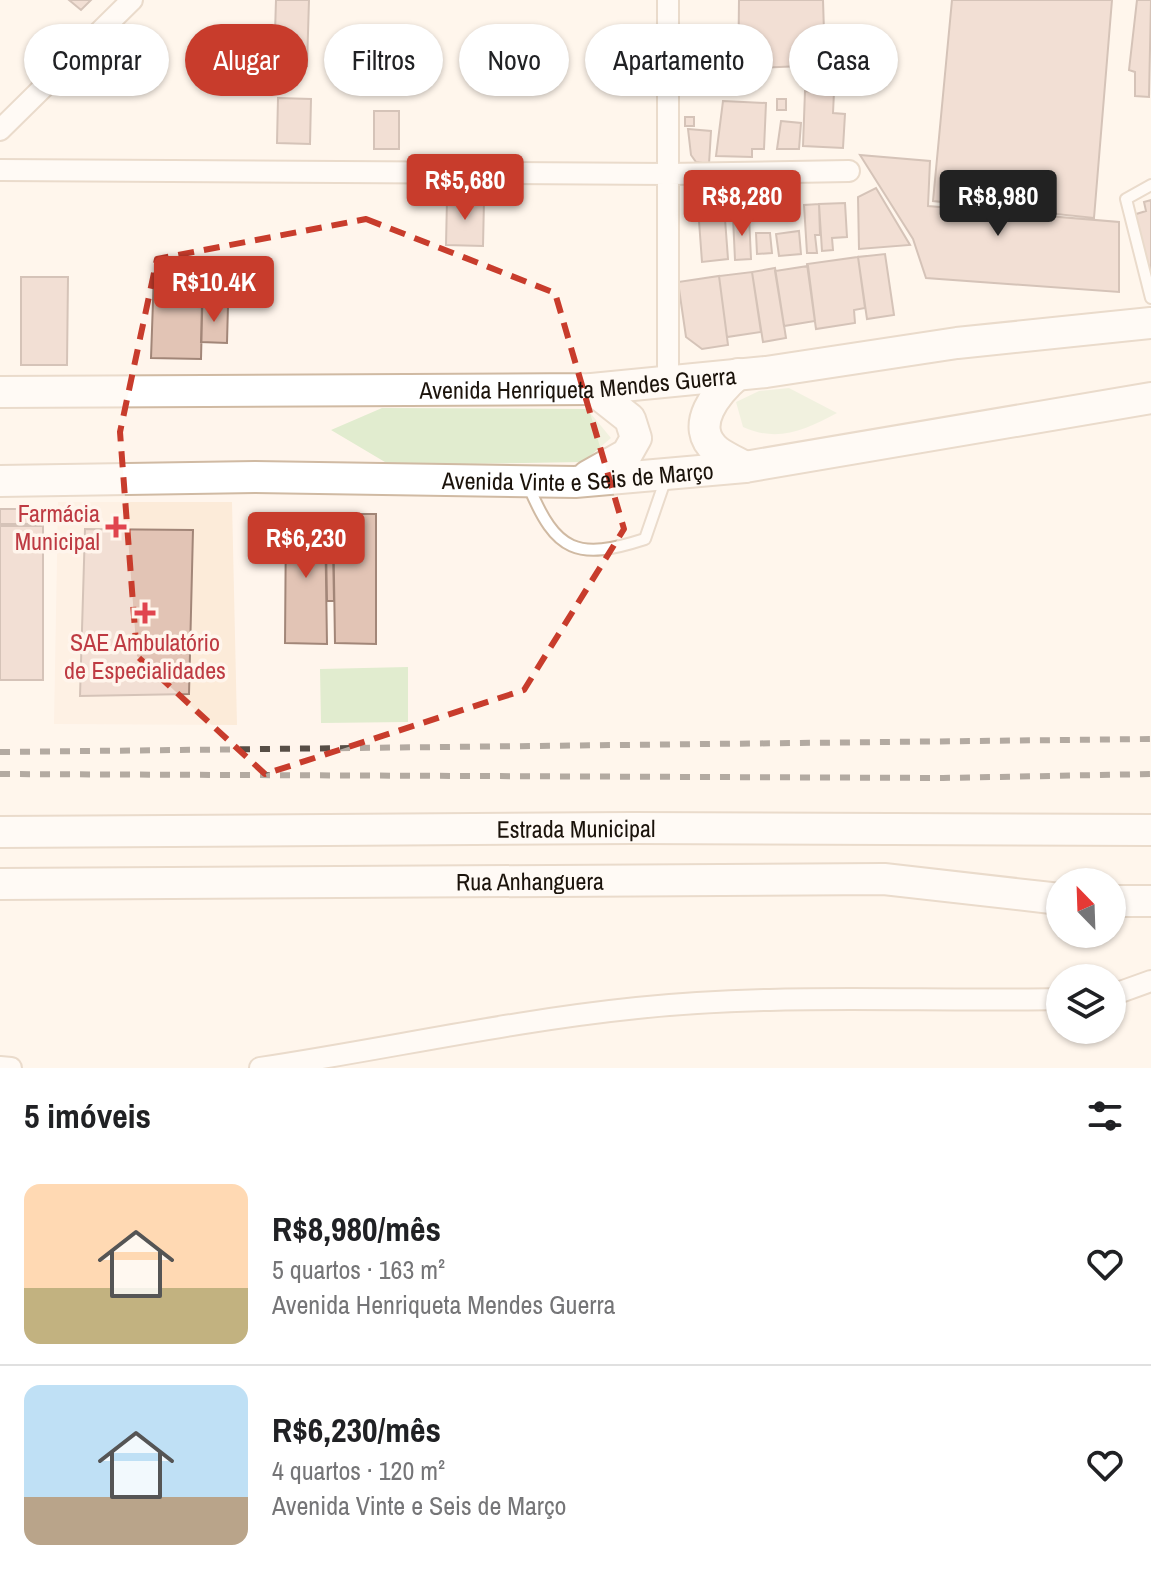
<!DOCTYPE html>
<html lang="pt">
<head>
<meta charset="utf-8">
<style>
  :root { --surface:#fff; --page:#f2f2f2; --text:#202124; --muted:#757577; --line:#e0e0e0; --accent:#c83c2c }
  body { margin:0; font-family:"Archivo Narrow",sans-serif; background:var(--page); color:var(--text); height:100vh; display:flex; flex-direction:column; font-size:30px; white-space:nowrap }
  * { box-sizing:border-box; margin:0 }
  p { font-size:26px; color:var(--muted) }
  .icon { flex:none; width:44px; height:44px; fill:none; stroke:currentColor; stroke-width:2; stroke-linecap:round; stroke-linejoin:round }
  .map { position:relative; height:1068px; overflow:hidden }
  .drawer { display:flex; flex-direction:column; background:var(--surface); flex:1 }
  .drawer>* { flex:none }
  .hud { position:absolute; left:24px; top:24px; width:1104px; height:72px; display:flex; gap:16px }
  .needle { width:52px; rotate:337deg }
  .tools { position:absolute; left:1046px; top:868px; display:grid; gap:16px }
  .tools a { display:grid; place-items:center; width:80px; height:80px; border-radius:50%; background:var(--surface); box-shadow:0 2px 6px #0004; font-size:40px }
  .price { position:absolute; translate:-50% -68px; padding:0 18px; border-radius:8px; background:var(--accent); color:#fff; font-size:26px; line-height:52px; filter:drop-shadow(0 2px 4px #0008) }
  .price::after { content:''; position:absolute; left:50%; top:48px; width:24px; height:18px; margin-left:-12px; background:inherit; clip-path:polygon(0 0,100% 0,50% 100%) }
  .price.selected { background:#222; color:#fff }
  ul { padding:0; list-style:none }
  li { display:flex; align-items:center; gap:24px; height:200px; padding:0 24px }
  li+li { border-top:2px solid var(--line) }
  li span { display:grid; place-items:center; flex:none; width:224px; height:160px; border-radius:16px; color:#555 }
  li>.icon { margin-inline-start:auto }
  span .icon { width:96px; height:96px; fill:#fffc; stroke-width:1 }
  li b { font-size:34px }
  h2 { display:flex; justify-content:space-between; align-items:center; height:96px; padding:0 24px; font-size:34px }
  .tag { padding:0 28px; border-radius:36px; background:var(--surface); box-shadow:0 2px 6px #0004; font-size:28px; line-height:72px }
  .tag.selected { background:var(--accent); color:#fff }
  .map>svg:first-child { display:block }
  .built { fill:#fcebd9 }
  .green { fill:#e1eccf }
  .building { fill:#e2c4b5; stroke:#a28678; stroke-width:2 }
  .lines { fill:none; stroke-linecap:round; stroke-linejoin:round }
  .service-casing { stroke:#d0baa3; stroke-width:14 }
  .minor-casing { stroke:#d0baa3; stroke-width:24 }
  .primary-casing { stroke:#d0baa3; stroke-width:34 }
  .service { stroke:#fff; stroke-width:10 }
  .minor { stroke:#fff; stroke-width:20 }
  .primary { stroke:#fff; stroke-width:30 }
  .rail { stroke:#574e46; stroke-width:6; stroke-dasharray:10 10; stroke-linecap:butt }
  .marked { fill:none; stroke:#c83c2c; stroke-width:6; stroke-dasharray:16 10; stroke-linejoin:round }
  .health-dot { fill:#e0444e; stroke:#fff5ec; stroke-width:3 }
  .labels { text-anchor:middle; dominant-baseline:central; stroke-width:7; stroke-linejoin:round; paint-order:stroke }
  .street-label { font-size:24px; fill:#1b130b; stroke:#fff5ec }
  .health-label { font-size:24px; fill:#be3a42; stroke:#fff5ec; text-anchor:end }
</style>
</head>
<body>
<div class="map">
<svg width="1151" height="1068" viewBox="0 0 1151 1068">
  <rect width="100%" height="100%" fill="#fff5ec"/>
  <!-- built -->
  <path class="built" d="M58,502H232L237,725L54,724Z"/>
  <!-- green -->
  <path class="green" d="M789,388L837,413C805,430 778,443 743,427L736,402L759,391Z
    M382,408L587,409L611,438L583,462L390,465L331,430Z
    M408,667V722L321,723L320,669Z"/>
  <!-- building -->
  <path class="building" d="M69,0H91L81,10Z
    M276,0H309L307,66L274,65Z
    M739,0H823L825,65L754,68L755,90L738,89Z
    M952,0H1112L1094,218L933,201Z
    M1137,0H1151L1149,97L1135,96V72L1129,70Z
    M810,80L827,81V90H810Z
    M805,91L834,92L833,113L845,114L843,148L803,146Z
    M278,98L311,99L310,144L277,143Z
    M777,99H786V110H777Z
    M723,101L766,103L764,149H752V157L716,156Z
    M374,111H399V149H374Z
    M685,117H694V126H685Z
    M781,121L801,123L799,149H777Z
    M688,129L711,131L709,164L696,162L691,155Z
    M860,155L930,161L928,206L1119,222V292L926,278L913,239Z
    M793,188L794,202L776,204L774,189Z
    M876,188L910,245L859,249L858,197Z
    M447,199L484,200L483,246L446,245Z
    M1151,200V273L1133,215L1146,211L1144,202Z
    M845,203L847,237L832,238L833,250L822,251L819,204Z
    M819,204L820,235H815L817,253H807L804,205Z
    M749,216L751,259L735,260L733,217Z
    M725,219L728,259L702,262L699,221Z
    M799,231L801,254L779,256L776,234Z
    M756,233H770L772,253L757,254Z
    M885,254L894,315L867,319L858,257Z
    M858,257L865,308L854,310L855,323L816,329L807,264Z
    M203,264H214V274L229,275L228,305L202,304Z
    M808,266L815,321L784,326L775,271Z
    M775,268L786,338L763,342L752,272Z
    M752,272L761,332L727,337L719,276Z
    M154,273L203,274L201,359L151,358Z
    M719,276L728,345L702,349L686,337L678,282Z
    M21,277H68L67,365H21Z
    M202,304L228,305L227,343L201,342Z
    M0,509H45L43,524H0Z
    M325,514L327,644L285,643L286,515Z
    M333,514H376V644L335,643Z
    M0,526H43V680H0Z
    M85,529L193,530L189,694L80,696Z
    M326,547L333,548L334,601H327Z"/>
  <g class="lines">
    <!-- service casing -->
    <g class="service-casing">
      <path id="service" d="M1151,185L1126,199L1151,298
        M529,487C556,552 577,561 645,539L666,478"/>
    </g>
    <!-- minor casing -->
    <g class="minor-casing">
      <path id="minor" d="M668,0V381
        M0,130L132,0
        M0,170L669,174L849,171
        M1112,995L1151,981
        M0,1067L11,1068
        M260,1068C386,1049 510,1021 637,1008C777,993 919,1002 1060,999"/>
    </g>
    <!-- primary casing -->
    <g class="primary-casing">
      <g id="primary">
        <path d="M738,374C718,391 687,426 717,451C725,457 736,462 745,467"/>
        <path id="s1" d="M0,392L592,389L766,372L957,343L1151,323"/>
        <path d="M588,476L627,454L636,438L630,419L592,389"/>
        <path id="s2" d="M0,481L255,477L575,482L745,467L1151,398"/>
        <path id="s3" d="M0,832L632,828L1151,830"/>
        <path id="s4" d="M0,884L884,879L1060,899"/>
        <path d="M1112,901H1151"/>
      </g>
    </g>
    <!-- service -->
    <use href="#service" class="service"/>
    <!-- minor -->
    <use href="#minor" class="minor"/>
    <!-- primary -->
    <use href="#primary" class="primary"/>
    <!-- rail -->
    <path class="rail" d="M0,752L1151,739
      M0,774L943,778L1151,774"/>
  </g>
  <!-- marked area -->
  <path d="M0 0H1151V1068H0ZM366,219L555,293L624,529L524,690L265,774L137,656L120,432L157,259Z" fill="#fff5ec" fill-opacity=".55" fill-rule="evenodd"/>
  <path class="marked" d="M366,219L555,293L624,529L524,690L265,774L137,656L120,432L157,259Z"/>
  <!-- markers -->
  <g class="health-dot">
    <path d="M112 515h8v8h8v8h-8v8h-8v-8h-8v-8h8z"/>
    <path d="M141 601h8v8h8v8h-8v8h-8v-8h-8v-8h8z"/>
  </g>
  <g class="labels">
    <!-- street labels -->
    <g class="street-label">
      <text stroke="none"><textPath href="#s1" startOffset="578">Avenida Henriqueta Mendes Guerra</textPath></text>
      <text stroke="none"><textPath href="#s2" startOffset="578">Avenida Vinte e Seis de Março</textPath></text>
      <text stroke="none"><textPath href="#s3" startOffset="576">Estrada Municipal</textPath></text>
      <text stroke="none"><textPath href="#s4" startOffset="530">Rua Anhanguera</textPath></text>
    </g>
    <!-- health labels -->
    <g class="health-label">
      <text x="100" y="513">Farmácia<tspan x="100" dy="28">Municipal</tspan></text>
      <text x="145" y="642" text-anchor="middle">SAE Ambulatório<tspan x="145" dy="28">de Especialidades</tspan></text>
    </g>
  </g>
</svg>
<div class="tools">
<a><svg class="needle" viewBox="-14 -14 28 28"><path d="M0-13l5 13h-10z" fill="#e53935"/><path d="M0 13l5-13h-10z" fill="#757577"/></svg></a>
<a><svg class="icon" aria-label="layers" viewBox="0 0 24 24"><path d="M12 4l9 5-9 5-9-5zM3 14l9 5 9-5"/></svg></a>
</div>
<b class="price" style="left:465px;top:222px">R$5,680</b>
<b class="price" style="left:742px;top:238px">R$8,280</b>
<b class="price selected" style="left:998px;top:238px">R$8,980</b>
<b class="price" style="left:214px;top:324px">R$10.4K</b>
<b class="price" style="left:306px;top:580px">R$6,230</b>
<div class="hud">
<a class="tag">Comprar</a>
<a class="tag selected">Alugar</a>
<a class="tag">Filtros</a>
<a class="tag">Novo</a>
<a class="tag">Apartamento</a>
<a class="tag">Casa</a>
</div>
</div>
<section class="drawer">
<h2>5 imóveis<svg class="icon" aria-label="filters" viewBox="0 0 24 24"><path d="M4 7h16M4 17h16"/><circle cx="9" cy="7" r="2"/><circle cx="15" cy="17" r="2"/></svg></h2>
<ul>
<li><span style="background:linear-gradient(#ffd9b3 65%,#c2b280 0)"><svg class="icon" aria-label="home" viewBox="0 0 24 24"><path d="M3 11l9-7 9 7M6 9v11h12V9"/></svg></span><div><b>R$8,980/mês</b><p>5 quartos · 163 m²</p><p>Avenida Henriqueta Mendes Guerra</p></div><svg class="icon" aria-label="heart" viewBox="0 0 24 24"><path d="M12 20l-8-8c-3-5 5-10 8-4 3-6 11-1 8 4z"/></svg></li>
<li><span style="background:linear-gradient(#bfe0f5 70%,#b9a48a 0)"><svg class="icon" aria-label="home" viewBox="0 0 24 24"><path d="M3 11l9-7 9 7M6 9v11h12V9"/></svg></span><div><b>R$6,230/mês</b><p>4 quartos · 120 m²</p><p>Avenida Vinte e Seis de Março</p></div><svg class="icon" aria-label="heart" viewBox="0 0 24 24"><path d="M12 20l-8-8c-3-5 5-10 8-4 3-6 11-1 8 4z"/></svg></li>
</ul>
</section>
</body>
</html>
